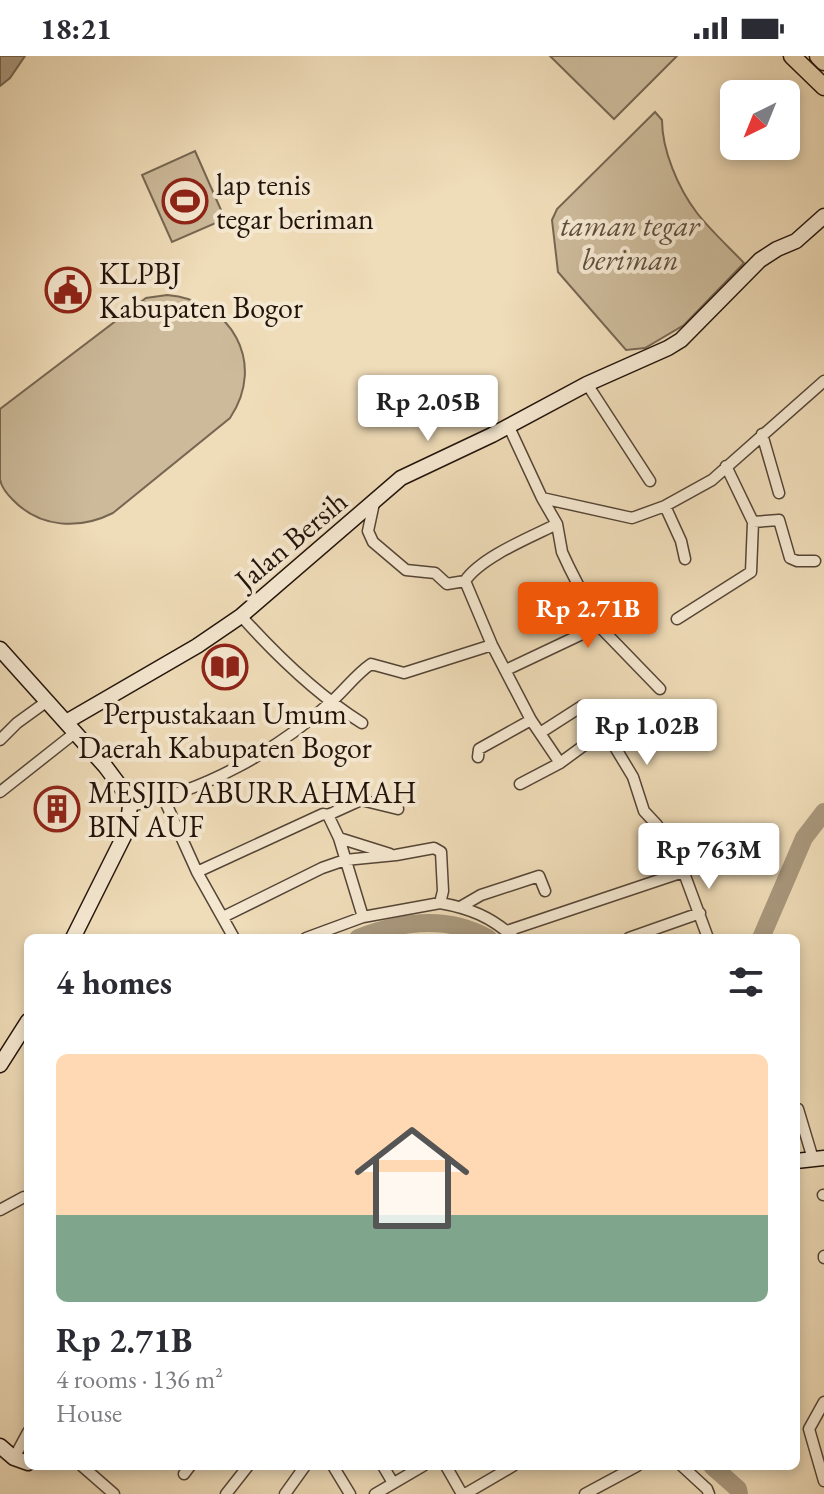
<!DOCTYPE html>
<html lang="en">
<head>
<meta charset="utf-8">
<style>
  :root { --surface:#fff; --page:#f2f2f3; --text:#2b2b33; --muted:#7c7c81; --accent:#ea580c }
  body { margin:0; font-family:"EB Garamond",serif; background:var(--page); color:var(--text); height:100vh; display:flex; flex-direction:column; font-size:30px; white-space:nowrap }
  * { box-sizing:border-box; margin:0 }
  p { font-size:26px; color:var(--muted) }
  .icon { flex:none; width:44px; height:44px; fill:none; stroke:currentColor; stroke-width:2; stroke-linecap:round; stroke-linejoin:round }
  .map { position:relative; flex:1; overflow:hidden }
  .drawer { position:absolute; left:24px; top:878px; width:776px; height:536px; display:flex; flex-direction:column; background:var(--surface); border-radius:12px; box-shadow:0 4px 12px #0003 }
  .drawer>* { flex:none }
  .needle { width:52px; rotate:223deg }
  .controls { position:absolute; left:720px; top:24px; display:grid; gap:16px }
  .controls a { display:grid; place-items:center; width:80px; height:80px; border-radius:12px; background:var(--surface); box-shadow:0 4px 12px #0003; font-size:40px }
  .price { position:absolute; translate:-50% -68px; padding:0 18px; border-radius:8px; background:#fff; color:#222; font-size:26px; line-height:52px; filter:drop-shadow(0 2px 4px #0008) }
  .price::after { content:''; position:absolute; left:50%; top:48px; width:24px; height:18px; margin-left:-12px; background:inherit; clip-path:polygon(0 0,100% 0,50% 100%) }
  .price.selected { background:var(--accent); color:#fff }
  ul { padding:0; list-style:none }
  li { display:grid; align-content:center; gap:16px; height:424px; padding:0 32px }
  li span { display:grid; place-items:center; height:248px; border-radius:12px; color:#555 }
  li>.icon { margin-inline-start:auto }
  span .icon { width:144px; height:144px; fill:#fffc; stroke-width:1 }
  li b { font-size:34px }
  h2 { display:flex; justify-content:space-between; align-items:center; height:96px; padding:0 32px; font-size:34px }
  .status { display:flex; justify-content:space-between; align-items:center; height:56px; padding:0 40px; background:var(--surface); direction:ltr }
  .status svg { height:22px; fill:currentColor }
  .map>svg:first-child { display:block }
  .green { fill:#ccba9a; stroke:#776652; stroke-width:2 }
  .water { fill:#a9987d; stroke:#73634f; stroke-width:2 }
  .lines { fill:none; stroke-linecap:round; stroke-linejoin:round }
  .river { stroke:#a9987d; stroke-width:18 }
  .street-casing { stroke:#554536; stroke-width:13 }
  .secondary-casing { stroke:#22130a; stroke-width:17 }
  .primary-casing { stroke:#22130a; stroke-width:19 }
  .street { stroke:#f5e8d1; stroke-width:10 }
  .secondary { stroke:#f5e8d1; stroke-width:14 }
  .primary { stroke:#efdcb8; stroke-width:16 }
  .labels { text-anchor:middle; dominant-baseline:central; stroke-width:8; stroke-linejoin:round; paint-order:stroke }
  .poi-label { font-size:30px; fill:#22130a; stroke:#f5e8d1; text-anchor:start }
  .park-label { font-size:30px; font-style:italic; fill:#5e4d3c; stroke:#f5e8d1 }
  .street-label { font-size:30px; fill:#22130a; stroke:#f5e8d1 }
</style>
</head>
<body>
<div class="status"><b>18:21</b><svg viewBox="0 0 49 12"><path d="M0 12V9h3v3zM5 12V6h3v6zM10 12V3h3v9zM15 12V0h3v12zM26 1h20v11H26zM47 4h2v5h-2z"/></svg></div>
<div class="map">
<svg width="824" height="1438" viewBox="0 0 824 1438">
  <rect width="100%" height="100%" fill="#efdcb8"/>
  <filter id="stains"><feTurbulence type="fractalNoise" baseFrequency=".0025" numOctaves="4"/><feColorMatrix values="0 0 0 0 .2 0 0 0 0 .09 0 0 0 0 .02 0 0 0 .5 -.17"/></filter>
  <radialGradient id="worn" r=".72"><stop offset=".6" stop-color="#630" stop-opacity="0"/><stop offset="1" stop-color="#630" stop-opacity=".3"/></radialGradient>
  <!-- green -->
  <path class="green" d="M550,0H677L614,63Z
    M655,56L662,64C662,94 678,132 697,157C711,175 729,191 744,207L684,269L645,292L626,294L558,216L552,164L557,153Z
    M195,95L225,163L172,186L142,119Z
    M167,239C231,244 267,307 230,362L113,457C79,474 40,472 13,444C8,439 1,431 0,423C0,401 0,376 0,353L146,242Z"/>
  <!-- water -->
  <path class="water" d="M0,0H25L10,22L0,30Z"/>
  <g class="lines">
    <!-- river -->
    <path class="river" d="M358,882C401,865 447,859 488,882
      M761,882L804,782L824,756
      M712,1410L738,1433L739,1438"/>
    <!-- street casing -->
    <g class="street-casing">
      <path id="street" d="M587,328L650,425
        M509,371L542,442L632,462L665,450L712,424L824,325
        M762,378L779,437
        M726,410L753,466L779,464L790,502L797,505H815
        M542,442L557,468L562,496L569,511L599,570
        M374,447L368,475L373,486L406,514L435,517L447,528L465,525
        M665,450L681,485L685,503
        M557,468C531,481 481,501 465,525L492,589L531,664L560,707
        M241,560C277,600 317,639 362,667
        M677,563L751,516L753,466
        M506,614L599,570L660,633
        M540,677L582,650L592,653L633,721L644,755L657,769
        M0,684L17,667L46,646
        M478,701L479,693L531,664
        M520,728L560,707L605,674
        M0,736L76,676
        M164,743L197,816L234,882
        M130,750C203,736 276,695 331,646C345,634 355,619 371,608L404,617L492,589
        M328,759L361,744L398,753
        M339,782L363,861
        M677,798L708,882
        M197,816L323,758L328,759L339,782L390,798
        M440,847C469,852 492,861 514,882
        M462,850L481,839L539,820L545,835
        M223,861L322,812L345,804L396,799L434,792L441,796L443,835L440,847L363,861L306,882
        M507,875L683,816
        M629,882L700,857
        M798,1053L813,1103
        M823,1139H824
        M0,1154L24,1141
        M824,1200V1202
        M824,1346L809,1373L824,1425
        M14,1402L28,1376
        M82,1410L114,1438
        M333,1410L350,1438
        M383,1410L393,1427
        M446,1410L462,1438
        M682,1410L707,1433L709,1438
        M184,1418L190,1410
        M226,1438L248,1410
        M285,1438L305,1410
        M375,1438L423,1410
        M465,1438L513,1410
        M585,1438L637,1410"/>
    </g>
    <!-- secondary casing -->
    <g class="secondary-casing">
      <path id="secondary" d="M0,593L105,710L126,738L130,750L127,774L73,882
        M66,666L197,590L241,560L401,422L492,379L587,328L668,292L681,284L760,204L777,193L796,185L824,160
        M0,1009L28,965
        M796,1105L824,1102
        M0,1390L14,1402L28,1407"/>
    </g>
    <!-- primary casing -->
    <g class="primary-casing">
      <path id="primary" d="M792,0L824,31
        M818,0L824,6"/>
    </g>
    <!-- street -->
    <use href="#street" class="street"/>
    <!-- secondary -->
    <use href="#secondary" class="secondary"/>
    <!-- primary -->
    <use href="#primary" class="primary"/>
  </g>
  <!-- icons -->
  <defs>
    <g id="stadium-ring" transform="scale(2.3)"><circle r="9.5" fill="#f5e8d1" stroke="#8f2418" stroke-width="1.5"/><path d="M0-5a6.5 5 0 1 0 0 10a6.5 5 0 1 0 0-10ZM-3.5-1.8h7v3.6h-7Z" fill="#8f2418"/></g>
    <g id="civic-ring" transform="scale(2.3)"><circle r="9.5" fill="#f5e8d1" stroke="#8f2418" stroke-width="1.5"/><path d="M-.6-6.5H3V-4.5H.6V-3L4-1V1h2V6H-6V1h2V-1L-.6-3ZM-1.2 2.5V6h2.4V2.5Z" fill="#8f2418"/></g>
    <g id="library-ring" transform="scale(2.3)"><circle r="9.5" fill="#f5e8d1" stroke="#8f2418" stroke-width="1.5"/><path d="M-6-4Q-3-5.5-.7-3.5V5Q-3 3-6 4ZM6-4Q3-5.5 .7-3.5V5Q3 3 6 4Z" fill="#8f2418"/></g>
    <g id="building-ring" transform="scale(2.3)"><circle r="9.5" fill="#f5e8d1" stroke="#8f2418" stroke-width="1.5"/><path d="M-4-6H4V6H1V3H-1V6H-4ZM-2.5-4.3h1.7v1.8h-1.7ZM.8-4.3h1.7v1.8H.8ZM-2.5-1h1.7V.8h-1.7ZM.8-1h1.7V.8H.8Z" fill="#8f2418"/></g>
  </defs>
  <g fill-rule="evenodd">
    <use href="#stadium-ring" x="185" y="145"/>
    <use href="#civic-ring" x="68" y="234"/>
    <use href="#library-ring" x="225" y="611"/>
    <use href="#building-ring" x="57" y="753"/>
  </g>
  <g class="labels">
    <!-- poi labels -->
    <g class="poi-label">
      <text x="216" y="128">lap tenis<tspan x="216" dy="34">tegar beriman</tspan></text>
      <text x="99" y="217">KLPBJ<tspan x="99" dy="34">Kabupaten Bogor</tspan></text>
      <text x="225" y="657" text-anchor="middle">Perpustakaan Umum<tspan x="225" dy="34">Daerah Kabupaten Bogor</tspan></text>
      <text x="88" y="736">MESJID ABURRAHMAH<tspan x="88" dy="34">BIN AUF</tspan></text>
    </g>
    <!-- park labels -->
    <g class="park-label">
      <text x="630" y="169">taman tegar<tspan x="630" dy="34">beriman</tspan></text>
    </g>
    <!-- street labels -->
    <g class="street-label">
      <text transform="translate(291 484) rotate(-40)">Jalan Bersih</text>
    </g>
  </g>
  <rect width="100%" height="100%" filter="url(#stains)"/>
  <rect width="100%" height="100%" fill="url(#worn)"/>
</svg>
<div class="controls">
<a><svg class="needle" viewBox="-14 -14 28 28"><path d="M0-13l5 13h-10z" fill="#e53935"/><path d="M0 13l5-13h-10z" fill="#7c7c81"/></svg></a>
</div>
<b class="price" style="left:428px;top:387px">Rp 2.05B</b>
<b class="price selected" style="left:588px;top:594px">Rp 2.71B</b>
<b class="price" style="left:647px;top:711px">Rp 1.02B</b>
<b class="price" style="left:709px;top:835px">Rp 763M</b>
<section class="drawer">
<h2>4 homes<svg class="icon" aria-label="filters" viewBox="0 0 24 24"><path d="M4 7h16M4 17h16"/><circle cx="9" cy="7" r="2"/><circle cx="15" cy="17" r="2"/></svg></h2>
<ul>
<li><span style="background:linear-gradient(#ffd9b3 65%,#7fa58c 0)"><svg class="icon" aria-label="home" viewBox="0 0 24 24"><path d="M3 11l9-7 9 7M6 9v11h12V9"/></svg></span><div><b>Rp 2.71B</b><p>4 rooms · 136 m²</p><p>House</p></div></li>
</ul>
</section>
</div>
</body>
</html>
